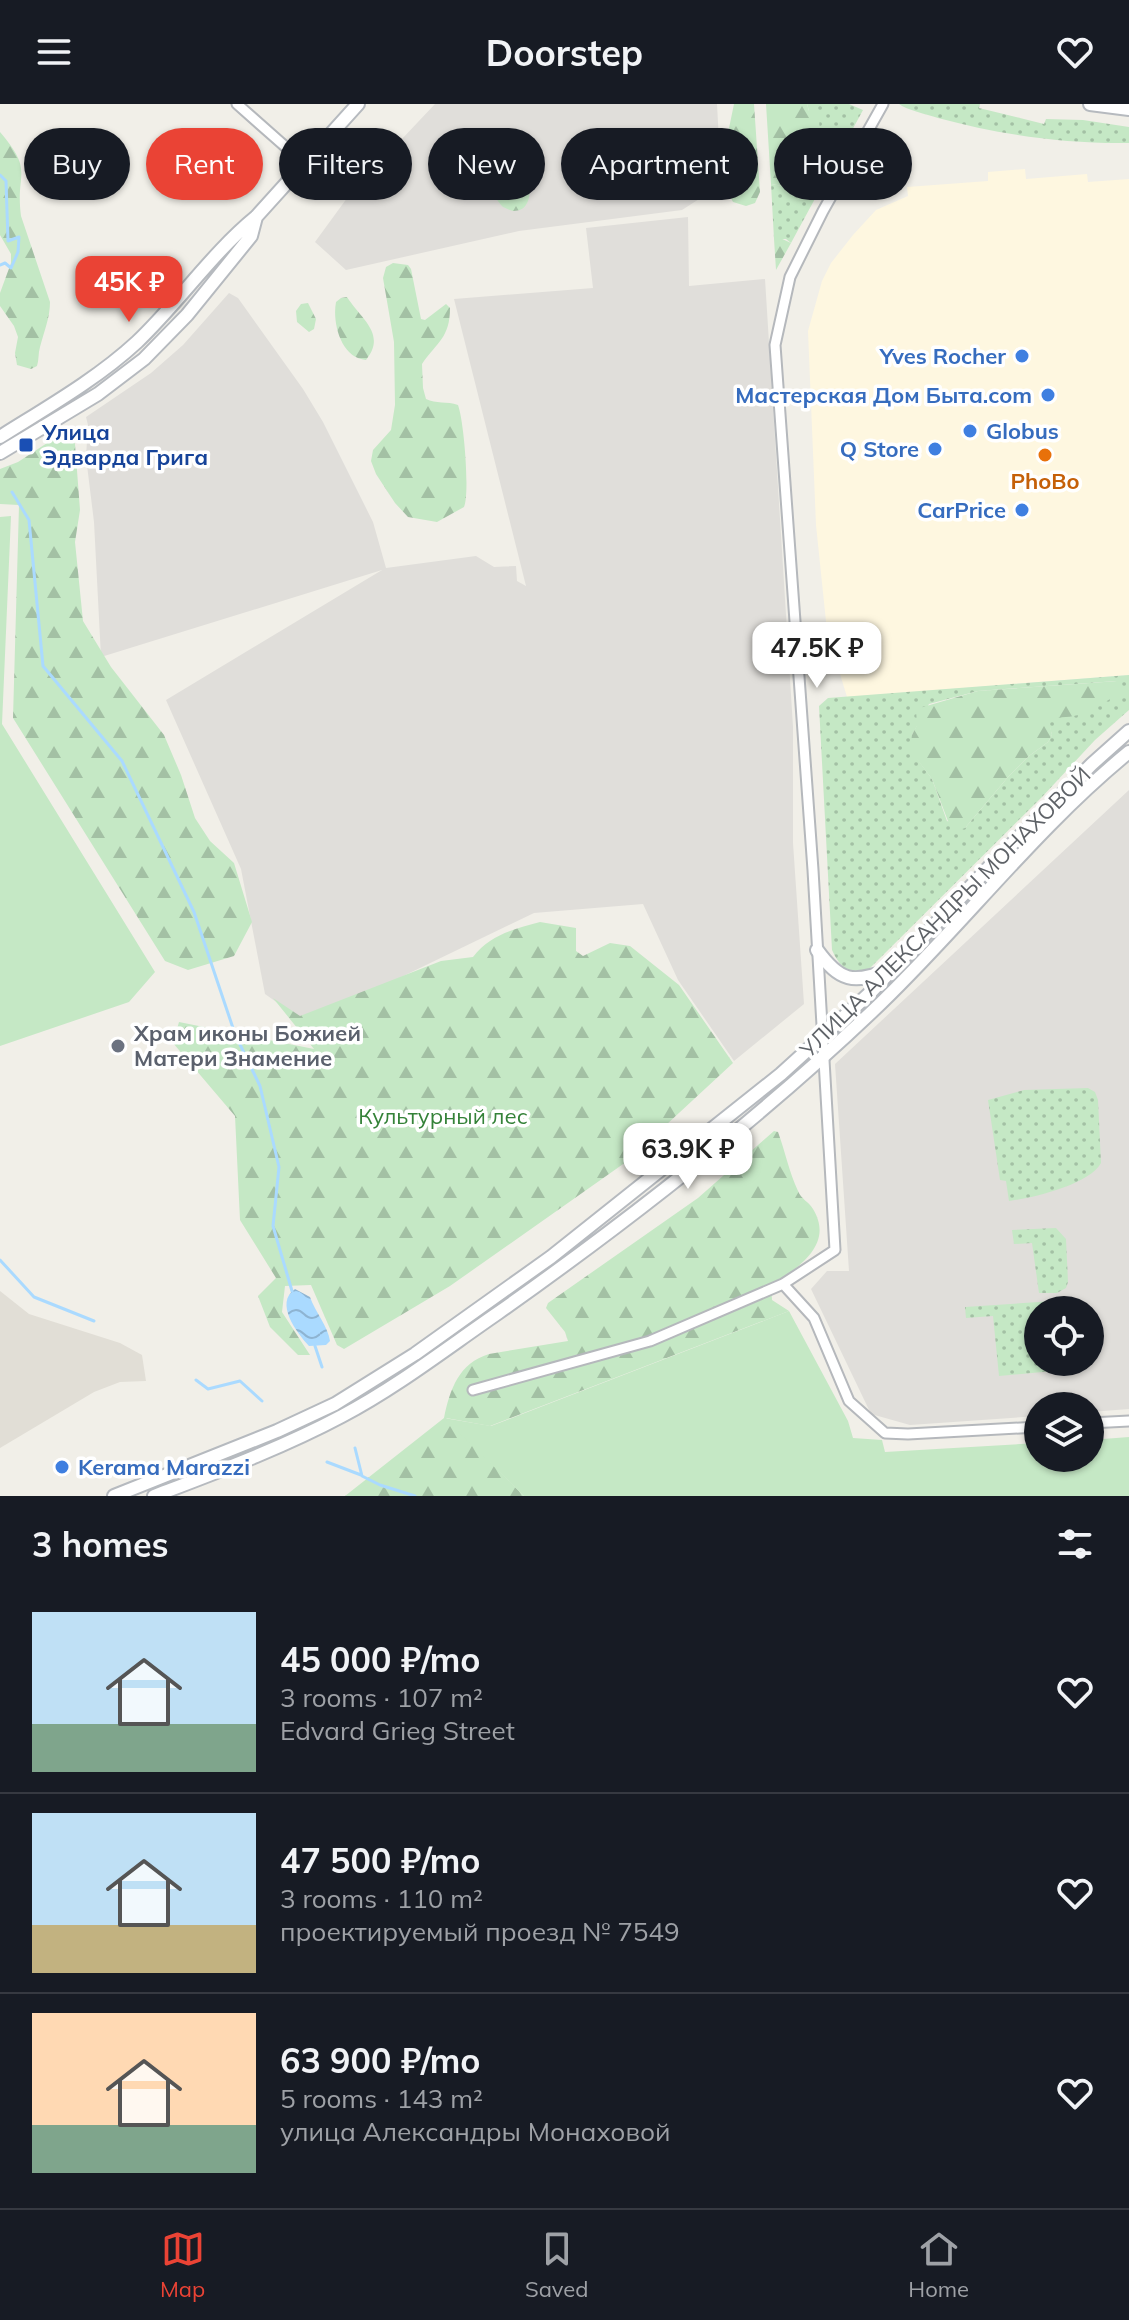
<!DOCTYPE html>
<html lang="en">
<head>
<meta charset="utf-8">
<style>
  :root { --surface:#171b24; --page:#242831; --text:#f1f3f6; --muted:#9ea1a6; --line:#363941; --accent:#ea4335 }
  body { margin:0; font-family:Mulish,sans-serif; background:var(--page); color:var(--text); height:100vh; display:flex; flex-direction:column; font-size:30px; white-space:nowrap }
  * { box-sizing:border-box; margin:0 }
  p { font-size:26px; color:var(--muted) }
  .icon { flex:none; width:44px; height:44px; fill:none; stroke:currentColor; stroke-width:2; stroke-linecap:round; stroke-linejoin:round }
  .map { position:relative; height:1392px; overflow:hidden }
  .sheet { display:flex; flex-direction:column; background:var(--surface); flex:1 }
  .sheet>* { flex:none }
  .banner { position:absolute; left:24px; top:24px; width:1082px; height:72px; display:flex; gap:16px }
  .buttons { position:absolute; left:1024px; top:1192px; display:grid; gap:16px }
  .buttons a { display:grid; place-items:center; width:80px; height:80px; border-radius:50%; background:var(--surface); box-shadow:0 2px 6px #0004; font-size:40px }
  .price { position:absolute; translate:-50% -68px; padding:0 18px; border-radius:16px; background:#fff; color:#222; font-size:26px; line-height:52px; filter:drop-shadow(0 2px 4px #0008) }
  .price::after { content:''; position:absolute; left:50%; top:48px; width:24px; height:18px; margin-left:-12px; background:inherit; clip-path:polygon(0 0,100% 0,50% 100%) }
  .price.active { background:var(--accent); color:#fff }
  ul { padding:0; list-style:none }
  li { display:flex; align-items:center; gap:24px; height:200px; padding:0 32px }
  li+li { border-top:2px solid var(--line) }
  li span { display:grid; place-items:center; flex:none; width:224px; height:160px; border-radius:0px; color:#555 }
  li>.icon { margin-inline-start:auto }
  span .icon { width:96px; height:96px; fill:#fffc; stroke-width:1 }
  li b { font-size:34px }
  h2 { display:flex; justify-content:space-between; align-items:center; height:96px; padding:0 32px; font-size:34px }
  .tag { padding:0 28px; border-radius:36px; background:var(--surface); box-shadow:0 2px 6px #0004; font-size:28px; line-height:72px }
  .tag.active { background:var(--accent); color:#fff }
  header { display:flex; justify-content:space-between; align-items:center; height:104px; padding:0 32px; background:var(--surface); font-size:36px; font-weight:700 }
  .tabs { display:flex; justify-content:space-around; align-items:center; height:112px; border-top:2px solid var(--line); background:var(--surface); font-size:22px; color:var(--muted) }
  .tabs a { display:grid; justify-items:center; gap:4px }
  .tabs .active { color:var(--accent) }
  .map>svg:first-child { display:block }
  .commercial { fill:#fef7e0 }
  .industrial { fill:#e0deda; fill-rule:evenodd }
  .education { fill:#e1ded6 }
  .grass { fill:url(#grass-dots); fill-rule:evenodd }
  .forest { fill:url(#forest-firs) }
  .garden { fill:#c5e8c5 }
  .water { fill:url(#water-waves) }
  .lines { fill:none; stroke-linecap:round; stroke-linejoin:round }
  .stream { stroke:#aadaff; stroke-width:3 }
  .street-casing { stroke:#b5b8bc; stroke-width:13 }
  .secondary-casing { stroke:#b6babf; stroke-width:16 }
  .street { stroke:#fff; stroke-width:9 }
  .secondary { stroke:#fff; stroke-width:12 }
  .shop-dot { fill:#3f7fe0; stroke:#fff; stroke-width:3 }
  .transit-dot { fill:#1a4fb4; stroke:#fff; stroke-width:3 }
  .food-dot { fill:#e8710a; stroke:#fff; stroke-width:3 }
  .worship-dot { fill:#6b7280; stroke:#fff; stroke-width:3 }
  .labels { text-anchor:middle; dominant-baseline:central; stroke-width:7; stroke-linejoin:round; paint-order:stroke }
  .shop-label { font-size:22px; font-weight:bold; fill:#366cbe; stroke:#fff; text-anchor:end }
  .transit-label { font-size:22px; font-weight:bold; fill:#164399; stroke:#fff; text-anchor:start }
  .food-label { font-size:22px; font-weight:bold; fill:#c56008; stroke:#fff }
  .street-label { font-size:22px; fill:#5f6368; stroke:#fff }
  .worship-label { font-size:22px; font-weight:bold; fill:#5b616d; stroke:#fff; text-anchor:start }
  .park-label { font-size:22px; fill:#348238; stroke:#fff }
</style>
</head>
<body>
<header><svg class="icon" aria-label="menu" viewBox="0 0 24 24"><path d="M4 6h16M4 12h16M4 18h16"/></svg>Doorstep<svg class="icon" aria-label="heart" viewBox="0 0 24 24"><path d="M12 20l-8-8c-3-5 5-10 8-4 3-6 11-1 8 4z"/></svg></header>
<div class="map">
<svg width="1129" height="1392" viewBox="0 0 1129 1392">
  <defs>
    <pattern id="grass-dots" width="8" height="8" patternUnits="userSpaceOnUse" patternTransform="scale(2)"><rect width="8" height="8" fill="#c5e8c5"/><path d="M2 2h.1M6 6h.1" fill="none" stroke="#a3c0a4" stroke-width="1.8" stroke-linecap="round"/></pattern>
    <pattern id="forest-firs" width="22" height="20" patternUnits="userSpaceOnUse" patternTransform="scale(2)"><rect width="22" height="20" fill="#c5e8c5"/><path d="M5 1l3.5 6h-7zM16 11l3.5 6h-7z" fill="#a3c0a4"/></pattern>
    <pattern id="water-waves" width="16" height="10" patternUnits="userSpaceOnUse" patternTransform="scale(2)"><rect width="16" height="10" fill="#aadaff"/><path d="M0 5q4-4 8 0t8 0" fill="none" stroke="#8eb4d2"/></pattern>
  </defs>
  <rect width="100%" height="100%" fill="#f1efe8"/>
  <!-- commercial -->
  <path class="commercial" d="M1025,65L1026,75L1087,70L1088,78L1129,75V571L847,593L827,527L816,421L808,227L822,177L831,159L853,131L876,106L908,92L907,83L988,77V68Z"/>
  <!-- industrial -->
  <path class="industrial" d="M435,0H717L721,74L707,90L682,106L519,127L346,166L315,138L350,90Z
    M688,113L689,182L765,175L793,623V739L804,900L734,957L678,876L643,800L534,809L306,919L265,890L241,765L166,596L382,466L101,553L94,418L86,353L88,321L86,313L151,269L183,241L229,189L238,194L303,285L323,318L373,418L386,464L476,452L494,463L516,462L517,477L526,482L454,195L593,184L586,124Z
    M1129,686V1305L1090,1308V1302H1038V1312L910,1321L871,1310L811,1185L827,1167H849L835,960ZM1038,1206H1090V1258H1038Z"/>
  <!-- education -->
  <path class="education" d="M0,1187L29,1210L120,1239L142,1251L146,1277L120,1278L94,1288L0,1344Z"/>
  <!-- grass -->
  <path class="grass" d="M807,0H849L863,6L791,139L786,135H774L771,80L783,82L787,78L789,66L797,62L809,7Z
    M899,0H980L979,4L1044,20L1046,15L1083,16L1129,23V39C1064,40 1001,31 938,14C926,10 907,6 899,0Z
    M1129,571V606L1095,636L1042,693L868,866C849,871 840,864 832,846L819,602L828,594ZM1117,577L1047,612L1052,631L1048,638L1029,652L1008,673L965,724L947,717L932,675L918,656L912,631L929,600L978,587Z
    M1088,984L1095,988L1098,996L1101,1059C1089,1081 1032,1094 1009,1097L1006,1077L1000,1076L988,996L1024,986Z
    M1056,1124L1066,1135L1068,1178L1066,1184L1057,1189H1039L1032,1139L1014,1140L1012,1126Z
    M1053,1197L1062,1198L1069,1206H1038V1258H1073L1074,1265L999,1272L993,1212L966,1214L965,1203Z"/>
  <!-- forest -->
  <path class="forest" d="M734,0H754L760,88L755,99L746,102L733,98L728,88L732,78L733,48L728,29Z
    M766,0H807L809,7L816,6C827,31 810,53 789,66L787,78L783,82L771,80Z
    M0,28C35,69 15,67 21,112L50,198C50,214 44,227 40,243C38,250 39,256 37,262L31,265L17,261L15,249L18,233L14,222L0,202V189L11,159V150L0,131Z
    M490,36C496,37 504,37 509,39C526,47 543,107 514,107C512,107 505,104 503,103C498,98 492,88 487,82C477,69 474,57 480,41Z
    M778,133L791,139L776,166L774,135Z
    M393,159L408,161L411,165L421,215L425,216L446,200L450,204C450,234 437,238 422,260L423,284L426,295C436,300 447,297 458,301C464,317 470,389 464,403L437,418L408,413L395,399L376,370L371,357L373,346L391,326L395,301L394,238L383,174L386,163Z
    M347,193C361,215 387,230 366,256C341,254 332,219 336,198L341,194Z
    M308,199L316,215L314,225L309,228L297,218L296,207L301,200Z
    M67,326L75,340L80,406L75,438L83,517L111,563L164,631L181,671L195,714L210,737L234,759L252,818L234,852L188,866L165,857L13,614L19,401L0,400V365L18,358Z
    M1118,577L1122,583L1120,589C1093,605 1080,617 1048,612L1052,631L1048,638L1029,652L1008,673L965,724L957,727L951,725L932,675L910,646L912,631L917,621L916,605L978,587Z
    M540,818L576,824V847L583,852L610,839L630,842L679,881L733,959L626,1058L450,1182L344,1245L337,1241L311,1181L285,1182L282,1208L310,1251H298L270,1223L258,1192L276,1174L240,1116L235,1012L173,939L179,918L314,945L273,894L300,912L441,857L473,853C490,831 514,825 540,818Z
    M774,1027L778,1028C785,1047 789,1068 798,1087C801,1095 809,1098 813,1105C835,1141 797,1165 771,1181L772,1196L789,1207L490,1322L446,1314L524,1392H345L444,1314C450,1285 459,1259 489,1250L568,1237L565,1228L546,1204L548,1199L698,1094Z"/>
  <!-- garden -->
  <path class="garden" d="M11,412L2,620L155,868L129,898L0,942V413Z
    M789,1207L848,1317L853,1334L882,1336L885,1348L1038,1339V1354H1090V1336L1129,1333V1392H524L444,1314L491,1322Z"/>
  <!-- water -->
  <path class="water" d="M295,1185L310,1193C315,1208 328,1222 330,1237L326,1241L309,1242C297,1229 274,1199 295,1185Z"/>
  <g class="lines">
    <!-- stream -->
    <path class="stream" d="M0,71L6,77L8,137L19,133L18,148L11,164L5,159L0,161
      M12,388L29,416L43,562L122,657L194,808L235,930L260,982L279,1063L273,1122L292,1187
      M0,1156L34,1193L94,1217
      M315,1242L322,1263
      M196,1276L208,1285L240,1277L262,1297
      M355,1344L362,1372L380,1381L415,1392
      M327,1358L361,1371"/>
    <!-- street casing -->
    <g class="street-casing">
      <path id="street" d="M237,0L305,60
        M783,1180L814,1214L849,1297L885,1329L908,1330L1038,1323
        M473,1286L650,1237L783,1180L835,1146L813,766L775,241L790,173L823,107L883,0
        M1090,1319L1129,1317"/>
    </g>
    <!-- secondary casing -->
    <g class="secondary-casing">
      <path id="secondary" d="M1090,0L1129,5
        M0,333C46,304 97,275 137,238C179,198 212,149 256,113L358,0
        M0,349L98,290L144,255L187,211L251,132L256,113
        M817,846C840,878 853,880 889,866
        M114,1392L277,1327L335,1300L415,1250L551,1153L781,970L869,890L994,758L1092,660L1129,627
        M154,1392C217,1368 282,1344 342,1312C397,1283 447,1244 498,1209C631,1115 762,1013 880,900C965,818 1037,723 1129,648"/>
    </g>
    <!-- street -->
    <use href="#street" class="street"/>
    <!-- secondary -->
    <use href="#secondary" class="secondary"/>
  </g>
  <!-- markers -->
  <g class="shop-dot">
    <circle cx="1022" cy="252" r="8"/>
    <circle cx="1048" cy="291" r="8"/>
    <circle cx="970" cy="327" r="8"/>
    <circle cx="935" cy="345" r="8"/>
    <circle cx="1022" cy="406" r="8"/>
    <circle cx="62" cy="1363" r="8"/>
  </g>
  <rect class="transit-dot" x="18" y="333" width="16" height="16" rx="4"/>
  <circle class="food-dot" cx="1045" cy="351" r="8"/>
  <circle class="worship-dot" cx="118" cy="942" r="8"/>
  <g class="labels">
    <!-- shop labels -->
    <g class="shop-label">
      <text x="1006" y="252">Yves Rocher</text>
      <text x="1032" y="291">Мастерская Дом Быта.com</text>
      <text x="986" y="327" text-anchor="start">Globus</text>
      <text x="919" y="345">Q Store</text>
      <text x="1006" y="406">CarPrice</text>
      <text x="78" y="1363" text-anchor="start">Kerama Marazzi</text>
    </g>
    <!-- transit labels -->
    <g class="transit-label">
      <text x="42" y="328">Улица<tspan x="42" dy="25">Эдварда Грига</tspan></text>
    </g>
    <!-- food labels -->
    <g class="food-label">
      <text x="1045" y="377">PhoBo</text>
    </g>
    <!-- street labels -->
    <g class="street-label">
      <text transform="translate(945 808) rotate(-45)">УЛИЦА АЛЕКСАНДРЫ МОНАХОВОЙ</text>
    </g>
    <!-- worship labels -->
    <g class="worship-label">
      <text x="134" y="929">Храм иконы Божией<tspan x="134" dy="25">Матери Знамение</tspan></text>
    </g>
    <!-- park labels -->
    <g class="park-label">
      <text x="443" y="1012">Культурный лес</text>
    </g>
  </g>
</svg>
<div class="buttons">
<a><svg class="icon" aria-label="locate" viewBox="0 0 24 24"><circle cx="12" cy="12" r="6"/><path d="M12 2v4M12 18v4M2 12h4M18 12h4"/></svg></a>
<a><svg class="icon" aria-label="layers" viewBox="0 0 24 24"><path d="M12 4l9 5-9 5-9-5zM3 14l9 5 9-5"/></svg></a>
</div>
<b class="price active" style="left:129px;top:220px">45K ₽</b>
<b class="price" style="left:817px;top:586px">47.5K ₽</b>
<b class="price" style="left:688px;top:1087px">63.9K ₽</b>
<div class="banner">
<a class="tag">Buy</a>
<a class="tag active">Rent</a>
<a class="tag">Filters</a>
<a class="tag">New</a>
<a class="tag">Apartment</a>
<a class="tag">House</a>
</div>
</div>
<section class="sheet">
<h2>3 homes<svg class="icon" aria-label="filters" viewBox="0 0 24 24"><path d="M4 7h16M4 17h16"/><circle cx="9" cy="7" r="2"/><circle cx="15" cy="17" r="2"/></svg></h2>
<ul>
<li><span style="background:linear-gradient(#bfe0f5 70%,#7fa58c 0)"><svg class="icon" aria-label="home" viewBox="0 0 24 24"><path d="M3 11l9-7 9 7M6 9v11h12V9"/></svg></span><div><b>45 000 ₽/mo</b><p>3 rooms · 107 m²</p><p>Edvard Grieg Street</p></div><svg class="icon" aria-label="heart" viewBox="0 0 24 24"><path d="M12 20l-8-8c-3-5 5-10 8-4 3-6 11-1 8 4z"/></svg></li>
<li><span style="background:linear-gradient(#bfe0f5 70%,#c2b280 0)"><svg class="icon" aria-label="home" viewBox="0 0 24 24"><path d="M3 11l9-7 9 7M6 9v11h12V9"/></svg></span><div><b>47 500 ₽/mo</b><p>3 rooms · 110 m²</p><p>проектируемый проезд № 7549</p></div><svg class="icon" aria-label="heart" viewBox="0 0 24 24"><path d="M12 20l-8-8c-3-5 5-10 8-4 3-6 11-1 8 4z"/></svg></li>
<li><span style="background:linear-gradient(#ffd9b3 70%,#7fa58c 0)"><svg class="icon" aria-label="home" viewBox="0 0 24 24"><path d="M3 11l9-7 9 7M6 9v11h12V9"/></svg></span><div><b>63 900 ₽/mo</b><p>5 rooms · 143 m²</p><p>улица Александры Монаховой</p></div><svg class="icon" aria-label="heart" viewBox="0 0 24 24"><path d="M12 20l-8-8c-3-5 5-10 8-4 3-6 11-1 8 4z"/></svg></li>
</ul>
</section>
<nav class="tabs">
<a class="active"><svg class="icon" aria-label="map" viewBox="0 0 24 24"><path d="M3 6l6-2 6 2 6-2v14l-6 2-6-2-6 2zM9 4v14M15 6v14"/></svg>Map</a>
<a><svg class="icon" aria-label="saved" viewBox="0 0 24 24"><path d="M7 4h10v16l-5-4-5 4z"/></svg>Saved</a>
<a><svg class="icon" aria-label="home" viewBox="0 0 24 24"><path d="M3 11l9-7 9 7M6 9v11h12V9"/></svg>Home</a>
</nav>
</body>
</html>
